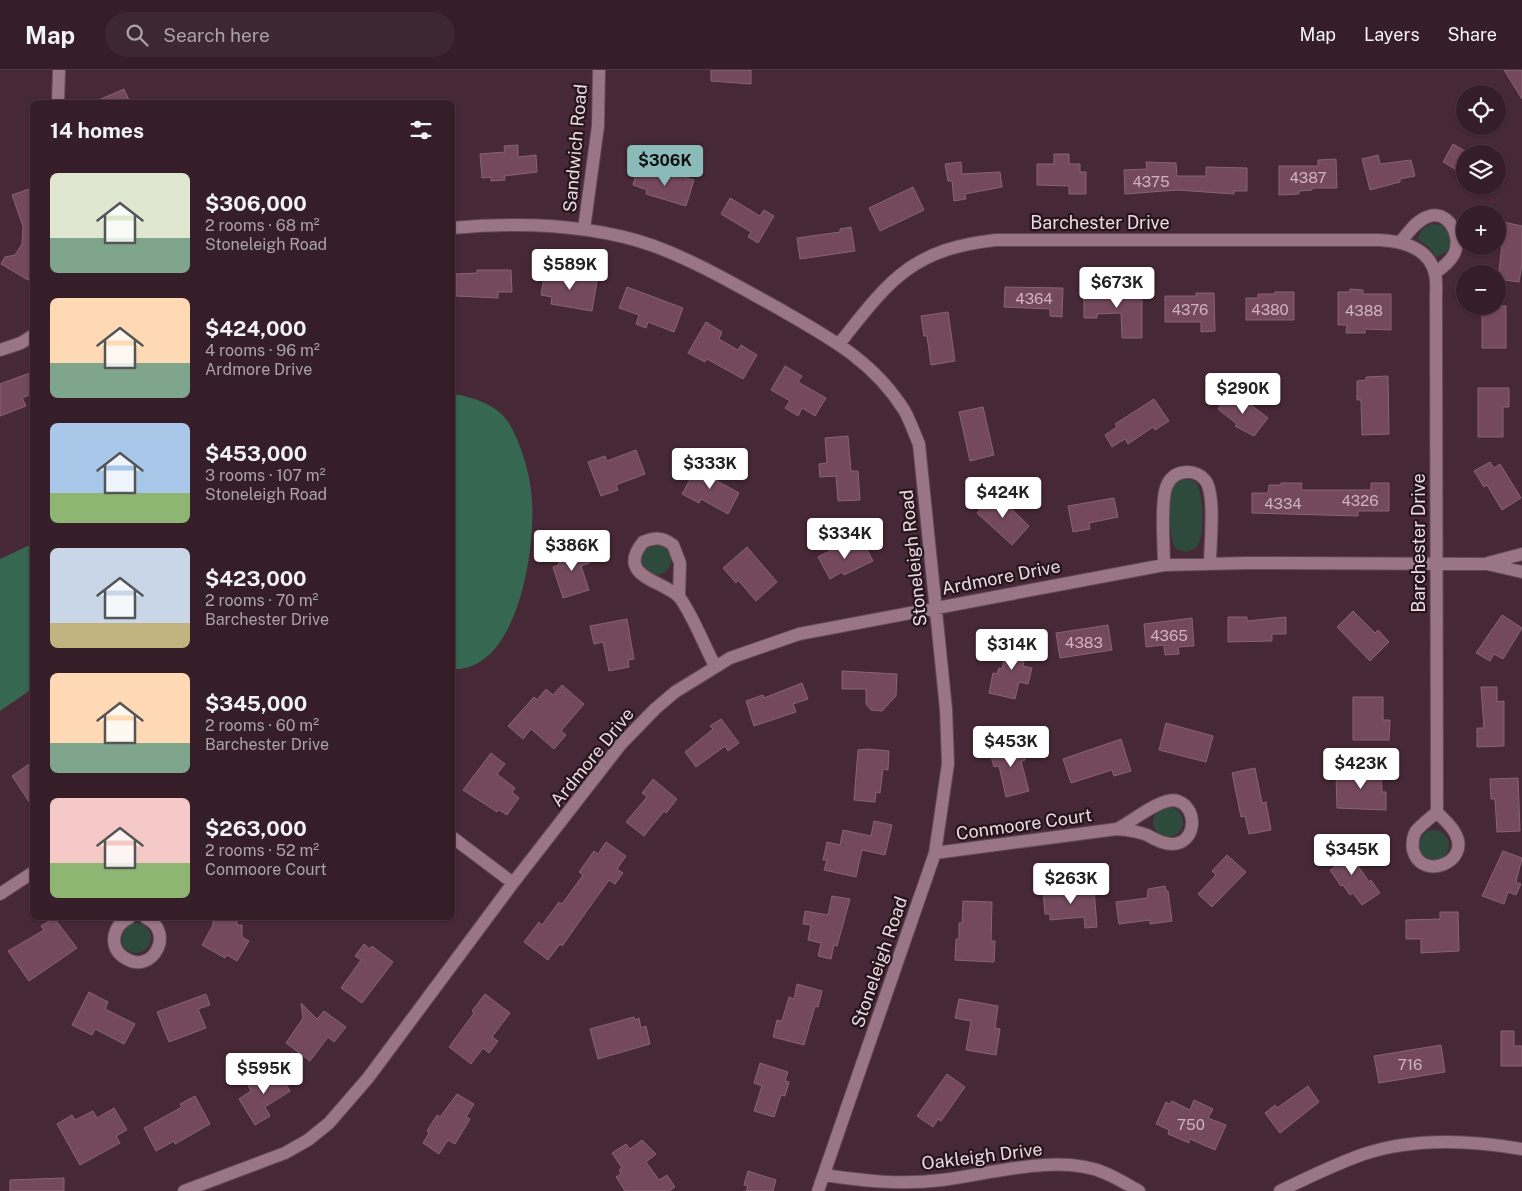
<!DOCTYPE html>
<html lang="en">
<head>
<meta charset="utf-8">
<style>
  :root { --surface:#351e28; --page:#3d2730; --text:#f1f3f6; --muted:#aaa2a8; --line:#4f3c45; --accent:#8bbbb9 }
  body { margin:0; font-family:"Public Sans",sans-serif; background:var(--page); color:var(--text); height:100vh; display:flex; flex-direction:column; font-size:19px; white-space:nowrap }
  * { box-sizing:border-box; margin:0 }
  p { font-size:16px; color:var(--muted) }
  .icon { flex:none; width:28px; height:28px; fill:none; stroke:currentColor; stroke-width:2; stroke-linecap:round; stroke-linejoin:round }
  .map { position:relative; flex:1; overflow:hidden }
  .panel { position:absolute; left:30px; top:30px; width:425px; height:820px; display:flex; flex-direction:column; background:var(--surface); border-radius:8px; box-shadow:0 1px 4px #0004,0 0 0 1px var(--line) }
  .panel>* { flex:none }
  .tools { position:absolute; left:1456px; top:15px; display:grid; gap:10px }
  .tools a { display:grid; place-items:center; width:50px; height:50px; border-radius:50%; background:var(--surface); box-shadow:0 1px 4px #0004,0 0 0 1px var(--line); font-size:25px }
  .price { position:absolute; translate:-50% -42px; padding:0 11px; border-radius:5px; background:#fff; color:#222; font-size:16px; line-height:32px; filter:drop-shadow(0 1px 2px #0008) }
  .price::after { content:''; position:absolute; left:50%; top:30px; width:15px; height:11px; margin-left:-8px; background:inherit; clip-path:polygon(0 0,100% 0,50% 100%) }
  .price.selected { background:var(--accent); color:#111 }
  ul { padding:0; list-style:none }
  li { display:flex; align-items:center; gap:15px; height:125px; padding:0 20px }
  li span { display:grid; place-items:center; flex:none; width:140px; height:100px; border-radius:8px; color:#555 }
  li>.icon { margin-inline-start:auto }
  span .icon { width:60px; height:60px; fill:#fffc; stroke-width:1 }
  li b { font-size:21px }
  h2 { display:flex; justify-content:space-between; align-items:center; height:60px; padding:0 20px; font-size:21px }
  header { display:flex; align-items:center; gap:30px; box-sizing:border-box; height:70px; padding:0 25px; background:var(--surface); border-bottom:1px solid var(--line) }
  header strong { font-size:24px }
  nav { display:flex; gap:28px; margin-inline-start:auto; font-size:18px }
  .search { width:350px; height:45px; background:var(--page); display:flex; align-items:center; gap:12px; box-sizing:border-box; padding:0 18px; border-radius:28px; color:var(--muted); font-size:19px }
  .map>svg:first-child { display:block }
  .green { fill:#2d4a3d }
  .water { fill:#356751 }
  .building { fill:#75495d; stroke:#876473 }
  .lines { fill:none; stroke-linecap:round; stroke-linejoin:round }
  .minor-casing { stroke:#624854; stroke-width:14 }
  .minor { stroke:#997585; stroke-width:12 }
  .labels { text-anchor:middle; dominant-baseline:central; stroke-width:4.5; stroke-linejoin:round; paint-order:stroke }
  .number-label { font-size:15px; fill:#cfb4bf }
  .street-label { font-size:18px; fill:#edd8e0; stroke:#24161c }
</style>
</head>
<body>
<header>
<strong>Map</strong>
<div class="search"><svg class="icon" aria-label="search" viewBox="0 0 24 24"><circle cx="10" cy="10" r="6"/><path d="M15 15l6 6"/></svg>Search here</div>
<nav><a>Map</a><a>Layers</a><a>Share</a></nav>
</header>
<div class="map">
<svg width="1522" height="1121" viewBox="0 0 1522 1121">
  <rect width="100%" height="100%" fill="#472836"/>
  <!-- green -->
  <path class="green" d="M1431,154L1442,155C1451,162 1454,172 1446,182L1436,187L1429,177L1417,169L1422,159Z
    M1184,409L1195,411C1204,421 1205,465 1197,477L1187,482L1176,479C1169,469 1167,431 1172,419C1174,413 1179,411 1184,409Z
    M641 490a15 15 0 1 1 30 0a15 15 0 1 1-30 0Z
    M1153 752a15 15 0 1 1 30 0a15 15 0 1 1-30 0Z
    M1419 775a15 15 0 1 1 30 0a15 15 0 1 1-30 0Z
    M121 868a15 15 0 1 1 30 0a15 15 0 1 1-30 0Z"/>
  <!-- water -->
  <path class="water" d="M453,324C472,327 493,333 506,349C518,365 529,400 531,420C538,469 520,603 452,599Z
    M32,474V619L0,641V489Z"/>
  <!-- building -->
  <path class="building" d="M711,0H751V14L711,11Z
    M1504,0H1522V29Z
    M124,19L130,32H94Z
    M1453,74L1465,81V105L1443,92Z
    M518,75V87L536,85L537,102L504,106L505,110L491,111V107L482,108L480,84L505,82L504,76Z
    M1054,84H1069V94H1080V102H1086V124H1069V116L1037,115V94H1054Z
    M1378,85L1380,94L1411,90L1415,106L1400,109V112L1370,120L1362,89Z
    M1336,89L1337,118H1312V120L1299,121V124L1279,125V96H1318V90Z
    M961,92L962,104L1000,102L1002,117L965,124L966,129L954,131L952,111H948L945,94Z
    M1146,92L1176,93L1177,106H1206V97L1247,98V121H1234V124L1177,120L1125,124L1124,100L1147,99Z
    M637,99L672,109L673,104L694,110L686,136L646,124L647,120L633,115Z
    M913,117L924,140L880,161L869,138Z
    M32,118V203L28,210L1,194L5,187L15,185L22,174L23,156L12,125Z
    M730,128L760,146L764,140L774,146L758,173L748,167L751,162L721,144Z
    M1498,151L1522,156V194L1519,212L1498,209L1502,175L1498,174Z
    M851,157L855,181L800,189L797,168L840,162V159Z
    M477,200H511L512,222H498V228L456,226V204L477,203Z
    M545,202L597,211L592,241L551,234L552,227L541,225Z
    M627,217L683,238L674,262L648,252L646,258L636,254L639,245L619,238Z
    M1005,217L1063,218L1062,247L1050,246V239L1004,237Z
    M1096,219H1110L1111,223H1142V268H1122L1121,243L1097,244V248H1084V223H1096Z
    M1350,219L1363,220V224H1391V260L1365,259V263H1346L1347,255H1338V222H1350Z
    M1275,222H1294V250H1246V228H1258V224H1275Z
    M1196,223H1214L1215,261L1201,262V252H1165V226H1196Z
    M1482,236H1506V278H1482Z
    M948,242L955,291L931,295L927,266H924L921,246Z
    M706,252L722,262L719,269L738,280L741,275L757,285L743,309L707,289L705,292L688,283Z
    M785,296L802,306L798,312L826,328L815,346L802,338L798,346L785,338L790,331L771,320Z
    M30,303L32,311V324L22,328L26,336L0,346V314Z
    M1388,306L1389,364L1362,365L1361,330H1357V311L1366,310V307Z
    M1478,318H1509V337H1503V367H1478Z
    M1229,325L1235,329L1238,325L1268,348L1254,366L1235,356L1237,354L1218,339Z
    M1154,329L1169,351L1155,360L1153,357L1128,374L1125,369L1112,377L1105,365L1117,357L1115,354Z
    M983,337L994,385L970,391L959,342Z
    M848,366L851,401H858L860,430L838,431L836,406L820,407L819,394L827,393L825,368Z
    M636,380L645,404L616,415L618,420L601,426L588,392L605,386L607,391Z
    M1490,392L1494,398L1500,394L1521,428L1502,440L1487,415L1484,417L1474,401Z
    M699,393L716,402L712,408L739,423L728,444L701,429L699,433L682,424Z
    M1281,413H1302L1301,420H1371V413H1389V441H1358V446L1252,443V423H1268L1269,415H1281Z
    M995,423L1029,456L1012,475L977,443Z
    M1114,428L1118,447L1089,453L1090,459L1073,462L1068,436Z
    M862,470L873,491L844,505L842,502L830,509L818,487L839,476L841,481Z
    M585,476L590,493L581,496L589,520L563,528L553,497L559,495L556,485Z
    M747,477L777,512L756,531L738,510L736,513L723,498Z
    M1353,541L1375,563L1378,560L1389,572L1370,591L1337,557Z
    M1502,545L1522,558L1503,589L1494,584L1490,591L1476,583Z
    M1228,547H1247V551L1286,547V564H1272V571L1228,572Z
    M1192,548L1194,576L1178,577L1179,584L1165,585L1164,575L1146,577L1144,554Z
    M627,549L634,589L628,590L629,597L609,601L603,572L594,574L590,556Z
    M1108,555L1112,580L1060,588L1056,563Z
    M1014,568L1029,571L1023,596L1032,598L1028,614L1019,612L1015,629L989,623L993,603L997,604L999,598L1002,599L1007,580L1011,581Z
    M842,601L897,604L896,626L882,641L871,640L866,634V619H842Z
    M802,613L808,629L793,634L796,642L754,656L746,631L763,625L764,628Z
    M562,615L584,634L561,661L566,665L554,679L531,659L523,669L508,656L534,627L537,630L546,619L553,625Z
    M1481,617H1497V632L1504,631V676L1477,677V658H1484Z
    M1353,627H1383V650H1390L1389,670H1353Z
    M721,649L739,673L728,681L725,676L696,697L685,682L713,659L710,656Z
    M1166,653L1213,666L1206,692L1159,680Z
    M1121,669L1131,701L1114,706L1112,700L1071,713L1063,689Z
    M1021,672L1025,690L1021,691L1029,721L1006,727L999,696L994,697L989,679Z
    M868,679L889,681L888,700L883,699L880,723L876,722L875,732L854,730L858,680Z
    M491,683L505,694L497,704L515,718L512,722L519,728L507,745L499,740L497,742L463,720Z
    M32,692V736L12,706Z
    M1381,696L1382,722H1386V740L1337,738L1336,706H1352V697Z
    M1255,698L1262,733L1266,732L1271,760L1249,764L1245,746L1241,747L1232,703Z
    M1518,708L1520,761L1497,762L1495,729H1491L1490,709Z
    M653,709L677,729L666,743L664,741L644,766L626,752L647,727L642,723Z
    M874,751L892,755L885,785L862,780L856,807L824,800L827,790H823L827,772L840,775L843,760L871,766Z
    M606,772L626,786L617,799L623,803L615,814L609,810L562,876L560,874L548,890L524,872L539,852L542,855L559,832L562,834L583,805L579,802L594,781L598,784Z
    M1344,775L1369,812L1371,810L1380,823L1362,835L1353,823L1350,825L1343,815L1341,816L1330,800L1335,797L1327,786Z
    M1503,781L1522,788L1516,812L1521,814L1516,825L1508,822L1504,834L1482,826Z
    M1227,785L1246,802L1212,837L1198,824L1216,805L1212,801Z
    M1165,816L1166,821H1168L1172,851L1150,854V850L1119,854L1116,832L1147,828L1148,819Z
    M1062,818V822L1094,819L1097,857L1085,858L1084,847L1050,850V844H1045L1043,820Z
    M832,826L850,829L837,876L834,875L831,889L818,886L821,873L808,870L811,855L803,854L805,841L828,845Z
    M963,831L992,832L991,871H995L994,892L955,890L956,869H959V853H962Z
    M1440,842H1458L1459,881L1421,883V869H1406V850L1440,849Z
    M54,848L77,878L29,911L8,881L44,860L41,856Z
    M213,848H237V855H242V867L249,871L237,891L227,885L225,888L202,875L213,855Z
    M364,874L370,879L372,876L393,892L362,933L341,918L361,890L355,886Z
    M797,914L822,921L818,937L815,936L804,975L773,967L777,950L782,951L789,927L794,929Z
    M89,922L108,932L105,939L135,954L124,974L95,959L92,965L72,955Z
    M206,924L210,935L198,939L206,958L169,972L157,942Z
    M485,924L510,943L492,967L498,971L489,983L483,978L471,994L449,977L474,943L472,941Z
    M959,929L998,936L995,958L1000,959L996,985L966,980L971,951L955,948Z
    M301,933L317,949L324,941L346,957L334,972L328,967L310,991L286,973L303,948Z
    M634,947L635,950L639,948L641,958L646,956L650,974L598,989L590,959Z
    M1501,961H1514V976H1522V996H1501Z
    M1441,975L1445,1002L1379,1013L1374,986Z
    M760,993L788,1002L785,1011L789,1012L785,1026L781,1025L774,1047L754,1041L762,1016L754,1013Z
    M276,998L290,1021L265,1037L270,1046L255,1055L239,1029L251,1021L248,1016Z
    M947,1004L965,1017L941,1051L938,1049L933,1057L917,1046Z
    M1308,1016L1319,1032L1280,1063L1265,1043L1275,1035L1277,1038Z
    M457,1024L474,1034L466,1047L470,1049L455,1074L448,1070L439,1084L423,1073L429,1063L427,1061L437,1045L440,1047Z
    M195,1026L210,1054L175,1074L174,1071L156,1081L144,1058L182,1037L180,1034Z
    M1194,1030L1213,1039L1208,1048L1226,1055L1215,1080L1190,1069L1189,1073L1168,1064L1169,1060L1156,1054L1166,1032L1170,1034L1172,1031L1190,1040Z
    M114,1038L127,1060L116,1066L120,1073L80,1095L57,1054L72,1045L75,1050L93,1041L97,1048Z
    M642,1070L656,1084L646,1092L659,1110L667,1105L675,1117L669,1121H625L616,1107L621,1103L619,1100L622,1098L612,1083L626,1074L630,1079Z
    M748,1101L776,1110L773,1121H746L748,1116L744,1115Z
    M64,1108V1121H10V1110Z"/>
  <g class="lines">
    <!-- minor casing -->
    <g class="minor-casing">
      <path id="minor" d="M58,32L59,0
        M452,158C519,152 591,154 654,176C697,192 736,215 776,237C826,266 872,289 904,340C910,350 914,363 919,374L946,639L948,694L935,783L818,1121
        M584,159L598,56L599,0
        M1401,171C1409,162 1416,151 1427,147C1448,138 1463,167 1454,184C1450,192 1442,198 1435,203
        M839,274C889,211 911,179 996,170H1379C1402,171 1429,177 1435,204C1437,212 1436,221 1436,228L1437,742
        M0,280L21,273L32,266
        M1488,493L1522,484
        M1164,495C1164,476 1160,430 1167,415C1171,406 1179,402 1188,402C1194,402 1201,405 1205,410C1216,423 1210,475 1210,493
        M679,526L680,493L673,475C663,467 655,467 643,472C614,508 667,511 680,528C693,546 704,575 715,596
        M1437,742C1443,749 1451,755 1455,763C1472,792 1421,812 1413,780C1412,773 1413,766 1416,761C1422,754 1430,748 1437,742Z
        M452,767L513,813
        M935,783L1117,759C1127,760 1137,761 1147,765C1155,769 1162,774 1172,774C1196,774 1199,739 1178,731C1162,726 1133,751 1117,759
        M0,824L32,803
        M129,848C120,852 115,859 114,869C114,877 118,884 125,888C152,906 176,862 146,848
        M824,1105C866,1111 899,1115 942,1110C990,1104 1059,1083 1105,1103C1117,1108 1128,1115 1139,1121
        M184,1121L285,1083L308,1070L329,1053L368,1008L513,813L621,674L655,639L675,622L730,588L799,564L1164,495L1247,493L1487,494L1522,502
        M1280,1121C1307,1108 1335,1094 1364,1084C1415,1067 1470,1070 1522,1079"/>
    </g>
    <!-- minor -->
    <use href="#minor" class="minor"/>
  </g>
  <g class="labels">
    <!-- number labels -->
    <g class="number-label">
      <text x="1308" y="107">4387</text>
      <text x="1151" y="111">4375</text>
      <text x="1034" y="228">4364</text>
      <text x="1190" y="239">4376</text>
      <text x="1270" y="239">4380</text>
      <text x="1364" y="240">4388</text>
      <text x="1360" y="430">4326</text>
      <text x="1283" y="433">4334</text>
      <text x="1169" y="565">4365</text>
      <text x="1084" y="572">4383</text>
      <text x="1410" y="994">716</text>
      <text x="1191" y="1054">750</text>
    </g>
    <!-- street labels -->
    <g class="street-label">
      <text transform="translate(575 78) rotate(-85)">Sandwich Road</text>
      <text x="1100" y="152">Barchester Drive</text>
      <text transform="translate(1418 473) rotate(-90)">Barchester Drive</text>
      <text transform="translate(913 488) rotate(-96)">Stoneleigh Road</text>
      <text transform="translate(1001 507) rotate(-11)">Ardmore Drive</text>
      <text transform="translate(592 687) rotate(-51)">Ardmore Drive</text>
      <text transform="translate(1024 754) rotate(-8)">Conmoore Court</text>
      <text transform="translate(879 892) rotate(-71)">Stoneleigh Road</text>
      <text transform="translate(982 1086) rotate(-7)">Oakleigh Drive</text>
    </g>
  </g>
</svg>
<div class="tools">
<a><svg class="icon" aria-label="locate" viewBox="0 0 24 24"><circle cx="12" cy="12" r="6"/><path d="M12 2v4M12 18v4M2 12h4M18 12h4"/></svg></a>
<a><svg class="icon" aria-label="layers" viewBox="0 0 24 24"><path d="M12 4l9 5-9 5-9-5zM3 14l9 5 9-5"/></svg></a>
<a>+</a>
<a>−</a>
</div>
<b class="price selected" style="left:665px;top:117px">$306K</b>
<b class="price" style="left:570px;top:221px">$589K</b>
<b class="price" style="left:1117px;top:239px">$673K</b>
<b class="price" style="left:1243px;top:345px">$290K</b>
<b class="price" style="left:710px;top:420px">$333K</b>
<b class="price" style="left:1003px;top:449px">$424K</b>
<b class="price" style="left:845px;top:490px">$334K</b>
<b class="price" style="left:572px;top:502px">$386K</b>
<b class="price" style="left:1012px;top:601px">$314K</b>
<b class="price" style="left:1011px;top:698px">$453K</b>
<b class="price" style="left:1361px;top:720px">$423K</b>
<b class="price" style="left:1352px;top:806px">$345K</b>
<b class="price" style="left:1071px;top:835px">$263K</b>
<b class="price" style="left:264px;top:1025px">$595K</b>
<section class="panel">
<h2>14 homes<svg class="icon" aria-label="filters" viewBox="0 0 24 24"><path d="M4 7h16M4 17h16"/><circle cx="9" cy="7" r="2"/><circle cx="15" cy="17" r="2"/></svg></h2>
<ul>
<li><span style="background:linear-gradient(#dfe7d0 65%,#7fa58c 0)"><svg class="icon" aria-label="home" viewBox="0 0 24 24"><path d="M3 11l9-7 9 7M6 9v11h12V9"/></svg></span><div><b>$306,000</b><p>2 rooms · 68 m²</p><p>Stoneleigh Road</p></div></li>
<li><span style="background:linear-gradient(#ffd9b3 65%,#7fa58c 0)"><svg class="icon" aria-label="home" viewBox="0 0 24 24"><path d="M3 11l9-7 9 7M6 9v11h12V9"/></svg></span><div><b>$424,000</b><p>4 rooms · 96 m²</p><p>Ardmore Drive</p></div></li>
<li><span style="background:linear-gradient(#a9c7e8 70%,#8fb573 0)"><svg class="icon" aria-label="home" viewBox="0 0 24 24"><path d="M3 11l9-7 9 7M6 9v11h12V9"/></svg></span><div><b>$453,000</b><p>3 rooms · 107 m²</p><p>Stoneleigh Road</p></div></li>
<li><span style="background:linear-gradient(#c9d6e8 75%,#c2b280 0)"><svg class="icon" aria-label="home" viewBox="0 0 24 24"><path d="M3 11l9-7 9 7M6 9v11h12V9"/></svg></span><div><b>$423,000</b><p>2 rooms · 70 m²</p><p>Barchester Drive</p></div></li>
<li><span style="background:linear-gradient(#ffd9b3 70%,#7fa58c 0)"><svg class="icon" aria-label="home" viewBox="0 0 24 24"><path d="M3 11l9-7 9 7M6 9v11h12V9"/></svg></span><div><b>$345,000</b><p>2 rooms · 60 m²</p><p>Barchester Drive</p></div></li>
<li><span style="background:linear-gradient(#f6c9c9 65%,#8fb573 0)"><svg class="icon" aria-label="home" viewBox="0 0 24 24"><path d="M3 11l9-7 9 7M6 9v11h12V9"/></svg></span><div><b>$263,000</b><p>2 rooms · 52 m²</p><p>Conmoore Court</p></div></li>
</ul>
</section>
</div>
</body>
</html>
